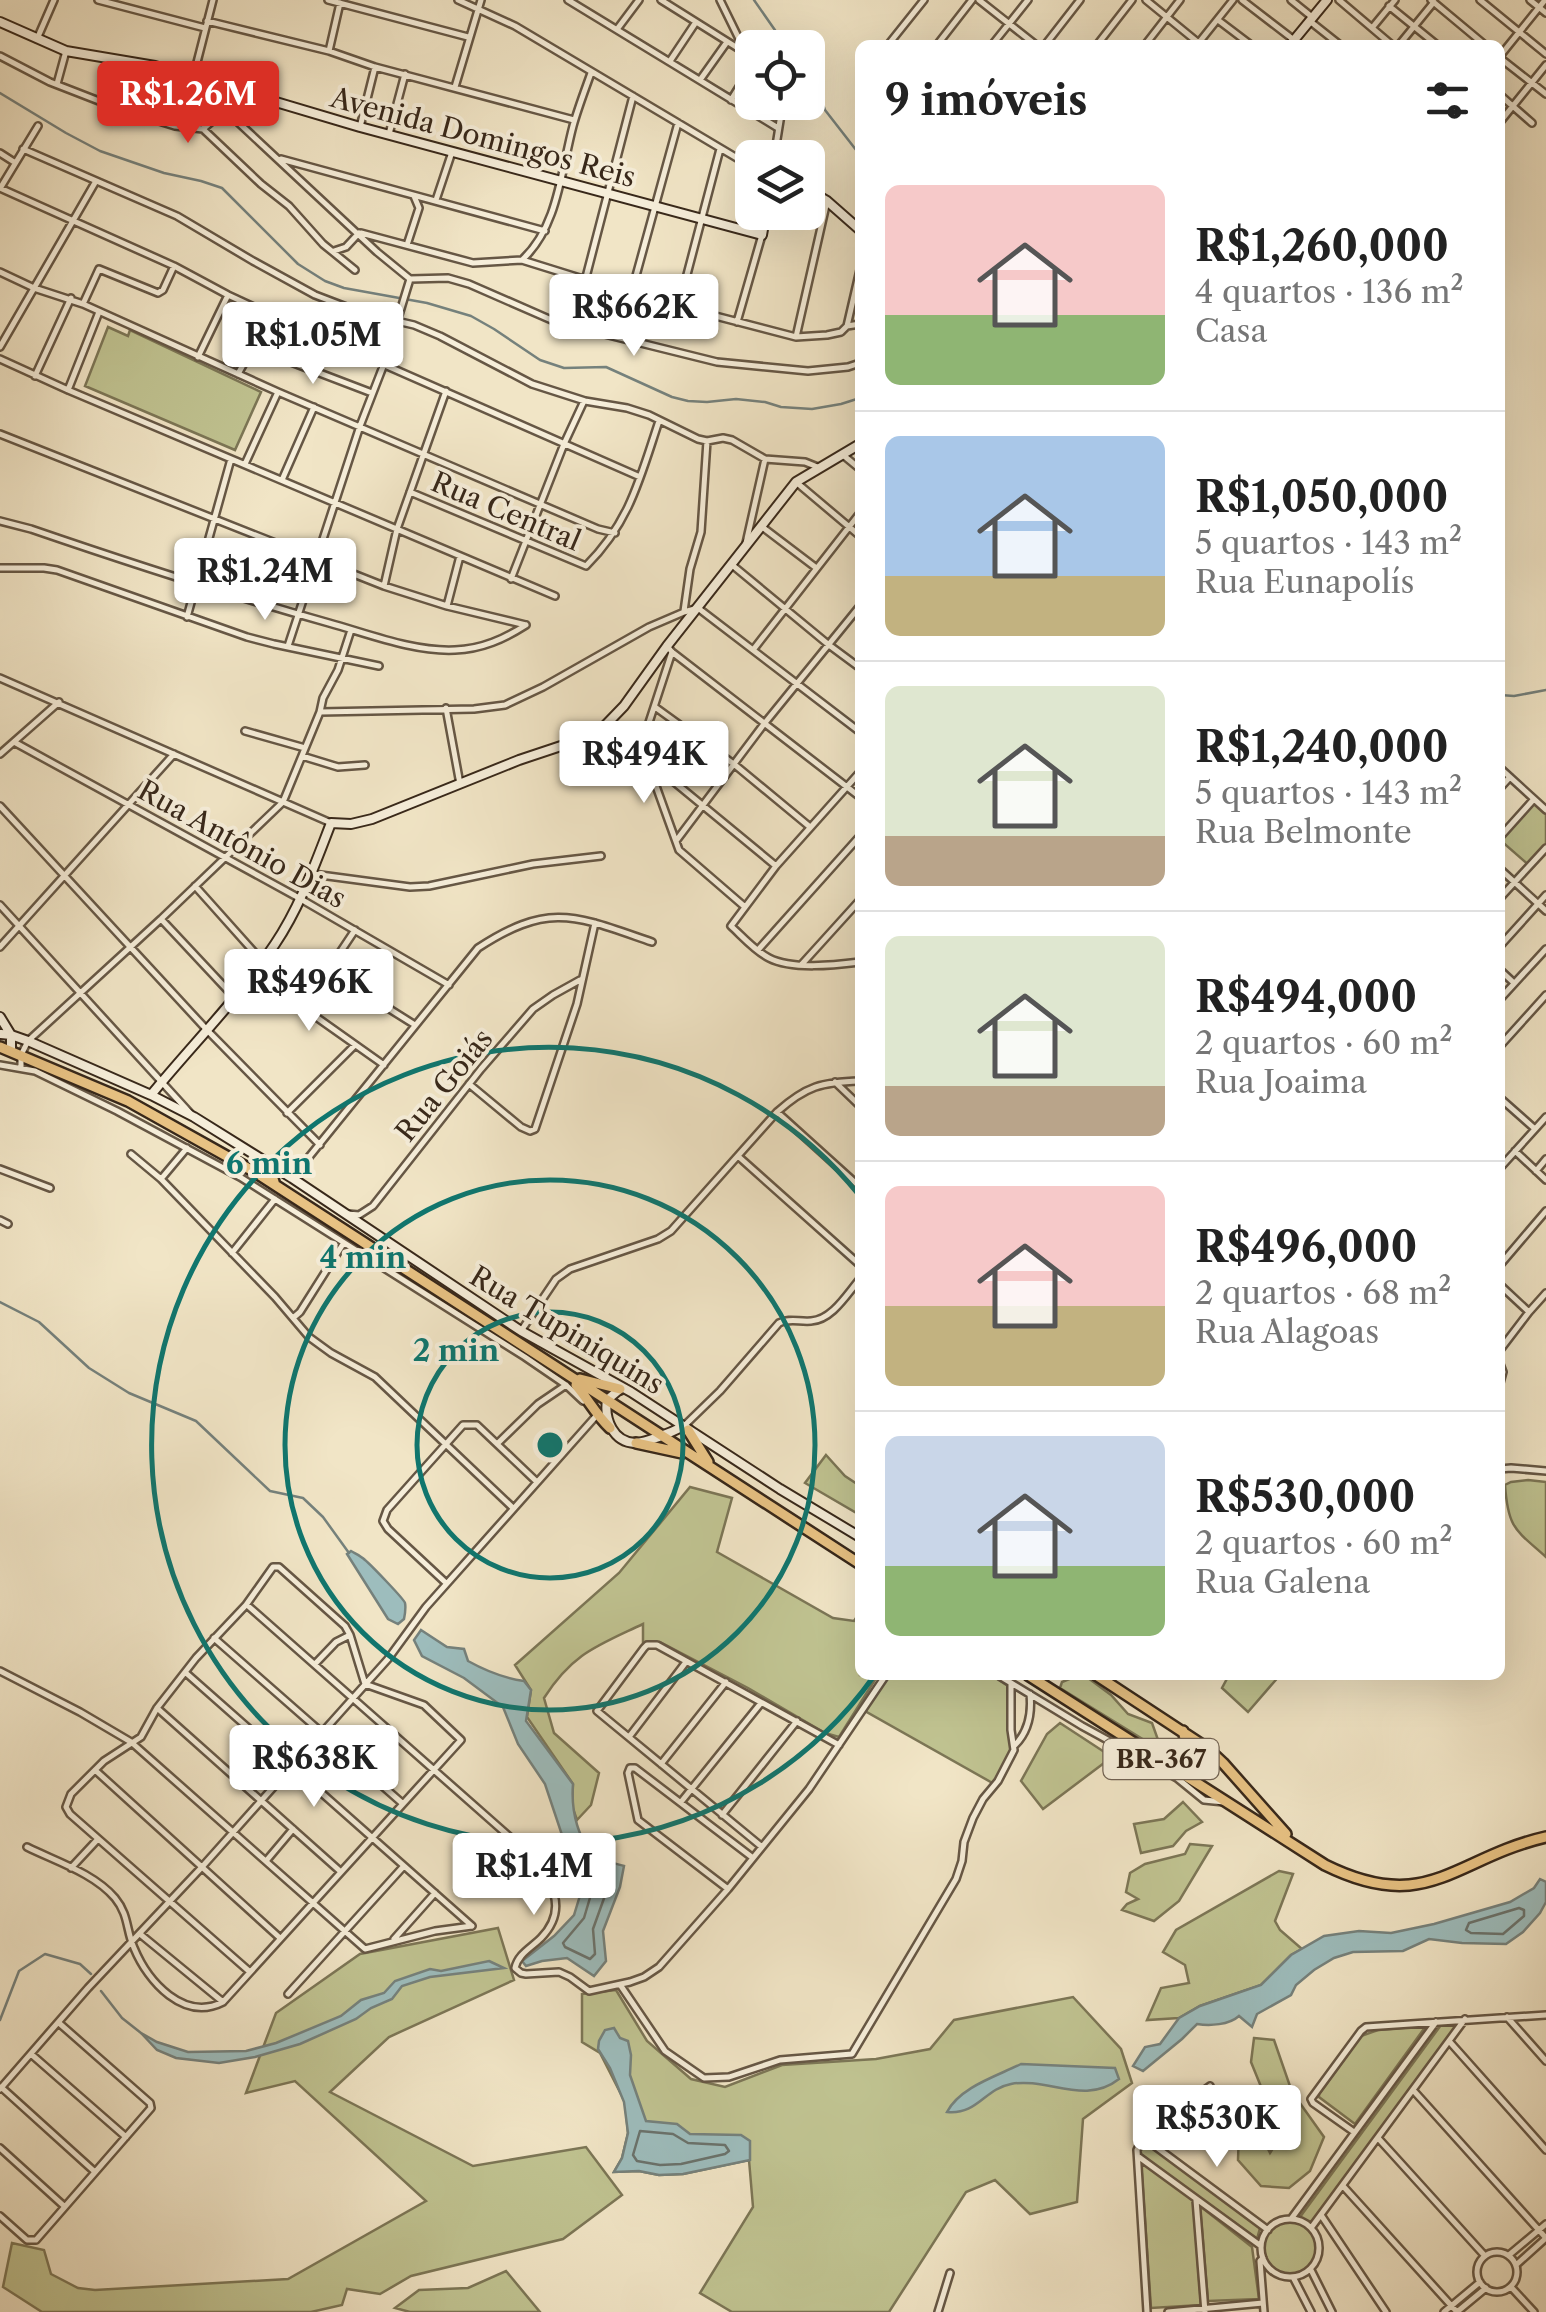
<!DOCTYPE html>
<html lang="pt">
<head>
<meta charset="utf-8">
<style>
  :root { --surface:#fff; --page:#f2f2f2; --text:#222; --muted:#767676; --line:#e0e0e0; --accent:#d93025 }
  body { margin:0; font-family:"Libre Caslon Text",serif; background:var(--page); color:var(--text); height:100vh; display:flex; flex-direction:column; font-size:38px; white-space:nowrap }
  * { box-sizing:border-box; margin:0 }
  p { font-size:32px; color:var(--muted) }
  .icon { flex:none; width:55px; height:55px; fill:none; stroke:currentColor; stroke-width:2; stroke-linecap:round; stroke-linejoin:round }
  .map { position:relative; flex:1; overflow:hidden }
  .side { position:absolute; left:855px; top:40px; width:650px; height:1640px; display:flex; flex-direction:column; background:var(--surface); border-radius:15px; box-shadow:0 10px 40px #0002 }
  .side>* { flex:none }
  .fabs { position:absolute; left:735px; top:30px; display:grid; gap:20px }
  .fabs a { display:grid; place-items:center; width:90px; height:90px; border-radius:15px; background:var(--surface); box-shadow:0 10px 40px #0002; font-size:50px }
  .price { position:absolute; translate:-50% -85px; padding:0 22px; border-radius:10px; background:#fff; color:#222; font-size:32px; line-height:65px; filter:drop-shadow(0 2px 5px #0008) }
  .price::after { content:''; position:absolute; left:50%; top:60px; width:30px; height:22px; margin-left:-15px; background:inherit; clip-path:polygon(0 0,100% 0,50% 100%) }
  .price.active { background:var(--accent); color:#fff }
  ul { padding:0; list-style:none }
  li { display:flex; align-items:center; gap:30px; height:250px; padding:0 30px }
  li+li { border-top:2px solid var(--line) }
  li span { display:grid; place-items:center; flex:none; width:280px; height:200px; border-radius:15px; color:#555 }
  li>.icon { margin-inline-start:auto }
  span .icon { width:120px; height:120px; fill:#fffc; stroke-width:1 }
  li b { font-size:42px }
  h2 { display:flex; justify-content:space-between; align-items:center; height:120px; padding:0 30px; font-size:42px }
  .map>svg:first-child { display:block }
  .green { fill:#c0c391; stroke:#7c7656; stroke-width:2.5 }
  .water { fill:#9dbdbd; stroke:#75817c; stroke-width:2.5 }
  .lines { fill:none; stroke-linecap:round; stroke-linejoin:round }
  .shore { stroke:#6a726c; stroke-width:2.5 }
  .stream { stroke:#75817c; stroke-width:2.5 }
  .street-casing { stroke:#665745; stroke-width:10 }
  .secondary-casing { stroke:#38281a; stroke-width:12 }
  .primary-casing { stroke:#38281a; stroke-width:14 }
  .street { stroke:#f6eeda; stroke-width:5 }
  .secondary { stroke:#f6eeda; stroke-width:8 }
  .primary { stroke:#e8c283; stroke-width:9 }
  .ring { fill:none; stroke:#0f766e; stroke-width:5 }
  .labels { text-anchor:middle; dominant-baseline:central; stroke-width:8; stroke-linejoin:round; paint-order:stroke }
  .shield { fill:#f6eeda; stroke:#716354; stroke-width:2.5 }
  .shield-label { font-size:25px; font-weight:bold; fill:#38281a }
  .street-label { font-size:28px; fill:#38281a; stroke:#f6eeda }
  .centre { fill:#0f766e; stroke:#f6eeda; stroke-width:5 }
  .ring-label { font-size:30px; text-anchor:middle; font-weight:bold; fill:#0f766e; stroke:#f6eeda; stroke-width:8; stroke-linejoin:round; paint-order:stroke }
</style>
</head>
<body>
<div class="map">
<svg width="1546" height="2312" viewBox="0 0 1546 2312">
  <rect width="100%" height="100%" fill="#f1e5c6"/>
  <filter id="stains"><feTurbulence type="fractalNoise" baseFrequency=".002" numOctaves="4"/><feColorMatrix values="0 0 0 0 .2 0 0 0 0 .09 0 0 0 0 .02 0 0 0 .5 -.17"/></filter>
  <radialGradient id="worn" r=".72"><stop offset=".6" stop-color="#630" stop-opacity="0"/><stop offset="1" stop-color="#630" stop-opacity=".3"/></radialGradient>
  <!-- green -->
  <path class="green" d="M108,327L128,336L130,330L261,392L235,450L85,386Z
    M1534,802L1546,813V848L1530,866L1500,840Z
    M826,1455L845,1476L860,1486V1515L805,1483Z
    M1528,1480L1546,1482V1557C1516,1530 1508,1529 1505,1485L1511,1482Z
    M690,1487L732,1498L717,1552L833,1618L854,1621L860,1612V1675H878L839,1737L825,1733L748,1688L660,1642L643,1645V1624C597,1646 573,1653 544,1698L554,1733L599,1773L591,1805L577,1820L572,1806L573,1784L527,1717L531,1690L515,1665L619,1573Z
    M889,1675H991L1008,1686L1015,1745L996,1785L865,1711Z
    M1079,1675H1084L1111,1695L1128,1714L1152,1723L1162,1751L1060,1688L1062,1682Z
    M1229,1675H1280L1248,1712L1222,1688Z
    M1060,1723L1112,1757L1043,1809L1021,1781L1047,1734Z
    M1183,1802L1202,1822L1186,1831L1173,1846L1141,1853L1134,1824L1164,1819Z
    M1190,1844L1212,1846L1179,1901L1154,1921L1122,1910L1127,1904L1138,1899L1126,1892L1130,1873L1145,1864L1185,1854Z
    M1279,1871L1293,1874L1275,1921L1280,1930L1302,1949L1291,1955L1261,1985L1200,2006L1179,2018L1147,2020L1161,1988L1189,1983L1185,1965L1163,1952L1176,1930Z
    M498,1928L514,1980L389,2037L330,2092L473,2166L586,2147L622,2195L563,2239L411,2276L380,2294L347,2289L342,2305L311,2312H42L3,2287L12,2243L44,2250L51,2274L78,2288L95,2290L288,2279L426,2201L295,2081L246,2093L276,2013L360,1954Z
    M616,1990L647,2041L691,2079L725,2087L782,2065L876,2059L930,2049L954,2020L1073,1997L1121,2049L1132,2083L1083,2119L1077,2202L1030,2214L995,2180L966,2192L889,2312H732L700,2293L753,2207L749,2160L683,2174L659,2175L639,2171L614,2172L622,2158L628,2133L625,2102L600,2053L582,2042V1994Z
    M1461,2021L1311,2224L1300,2217L1441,2025Z
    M1426,2026L1355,2124L1319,2097V2094L1361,2036L1378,2030Z
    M1254,2038L1274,2040L1292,2092L1324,2137L1310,2171L1289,2188L1261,2186L1238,2160L1240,2103L1260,2101L1265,2143L1270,2153L1284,2130L1268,2104L1251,2062Z
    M1145,2141L1260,2228L1257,2239L1139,2154V2143Z
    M1141,2161L1193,2200L1201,2305L1151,2308Z
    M1200,2206L1252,2247L1259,2299L1208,2301Z
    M1264 2248a26 26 0 1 1 52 0a26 26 0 1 1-52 0Z
    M506,2271L540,2312H410L395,2308L419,2290L468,2288Z"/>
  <!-- water -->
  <path class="water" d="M351,1551C356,1554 361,1556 365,1560C370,1564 404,1599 405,1603C406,1608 405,1614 404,1619L398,1624L388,1619L347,1554Z
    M421,1630L447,1647L464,1649L468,1661C486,1671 503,1678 524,1681L531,1690L526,1721L573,1784C571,1809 577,1844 600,1858C607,1862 617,1864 624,1866L620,1887L603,1931L606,1961L594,1976L567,1958L542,1961L526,1966L522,1961L554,1936L574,1915L582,1889L577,1864L566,1847L545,1784L518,1744L503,1707L464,1678L422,1656L414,1640Z
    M1540,1879L1546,1882V1902L1540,1913L1523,1932L1506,1944L1462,1943L1429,1939L1403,1951L1353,1952L1334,1958L1314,1970L1296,1985L1291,1995L1257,2014L1252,2027L1239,2016C1229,2025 1210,2026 1197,2024L1182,2039L1143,2071L1133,2066L1145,2047L1160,2044L1179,2018L1200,2006L1261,1985L1291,1955L1324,1936L1359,1931L1391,1933L1434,1924L1510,1902L1534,1888Z
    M489,1961L504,1968L430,1977L402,1986L392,1999L371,2008L356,2019L300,2044L255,2057L219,2063L176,2058L157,2050L141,2033L157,2042L188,2052L246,2051L276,2043L341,2016L361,2000L384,1993L395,1981L430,1969L441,1971Z
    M614,2028L620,2038L628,2041L631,2055L630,2075L646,2121L677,2124L690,2134L741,2135L750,2141V2160L683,2174L659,2175L639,2171L614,2172L622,2158L628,2133L624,2102L610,2068L598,2049L599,2041L605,2030Z
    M1021,2064L1115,2068L1119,2079C1085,2106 1047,2077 1011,2084C984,2089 978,2115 947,2112C960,2087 997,2076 1021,2064Z"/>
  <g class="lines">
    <!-- shore -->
    <path class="shore" d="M592,1867L609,1872L612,1876L593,1929L595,1954L590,1959L565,1947L563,1943L584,1918L592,1891L589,1872Z
      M1519,1908L1524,1910V1916L1503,1934L1471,1933L1466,1930L1469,1923Z
      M640,2131L673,2134L688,2143L725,2145L729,2151L725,2154L681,2164L660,2165L637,2161L633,2155Z"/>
    <!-- stream -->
    <path class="stream" d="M754,0L777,33L792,48
      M808,64L825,110L860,155
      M0,93L66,133L100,151L164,173L201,181L222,188L298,264L325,281L344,288L427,303L471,316L494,329L540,360L564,368L606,367L672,397L688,401L707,402L736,399L765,402L781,407L812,409L841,404L860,398
      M1500,695L1514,696L1546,690
      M0,1302L39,1322L89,1368L129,1393L196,1421L270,1491L303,1498L323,1517L349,1553
      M101,1991L122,2018L141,2033
      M0,2020L19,1971L45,1954L80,1964L91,1974"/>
    <!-- street casing -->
    <g class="street-casing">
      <path id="street" d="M98,0L205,28
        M328,0L468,37
        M458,0L515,26L752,167
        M568,0L778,128
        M661,0L752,57
        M720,0L745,51
        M979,0L1036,45
        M1146,0L1201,45
        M1242,0L1294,40
        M1291,0L1312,17
        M1339,0L1392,45
        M1431,0L1485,45
        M1480,0L1546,54
        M1530,0L1546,13
        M1389,6L1437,45
        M1218,20L1251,45
        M207,21L329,51L375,67L574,120
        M1311,22L1340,45
        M618,28L639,0
        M1372,28L1395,0
        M37,39L54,0
        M888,45L924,0
        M937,45L972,0
        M992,45L1028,0
        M1045,45L1080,0
        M1097,45L1132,0
        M1145,45L1180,0
        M1197,45L1233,0
        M1399,45L1434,2
        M329,51L340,3
        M0,56L50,82L117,108L175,126L203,129L261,184L289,206L323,244L355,270
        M1500,56L1545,0
        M1500,58L1546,94
        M670,61L696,22
        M193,78L213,0
        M700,80L727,42
        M200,81L206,90L225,110L377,252L410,279L384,364L360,426L288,646
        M57,84L66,51
        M455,87L481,0
        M1500,95L1532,123
        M731,100L752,66
        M1500,122L1546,65
        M360,127L375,67
        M203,129L225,110
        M389,134L405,74
        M23,149L177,216L253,261L315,295L362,313L414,325L440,336L532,384L585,401L627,408L649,415L698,439L707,441L723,438L732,440L765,459L805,462L820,468
        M0,153L14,162
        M774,158L783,102
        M281,159L545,231
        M1,187L38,126
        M0,188L174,266L228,295L271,315L640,477
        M436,200L452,152
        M361,233L473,263L522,260L631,294L796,337L827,335L841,332L847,326L860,324
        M407,245L419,208L414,196
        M334,251L346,247L359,233
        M522,260C558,227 561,171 573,126C578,108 585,90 591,73
        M0,272L34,288L83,304L278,392L598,529L615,533
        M410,279L448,278L469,284L556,322L717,362L808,371L848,367L860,363
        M585,281L633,96
        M631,294L678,123
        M83,304L99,269L158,293L163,290L174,266
        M679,305L720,149
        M737,322L762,235
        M847,326L860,270
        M796,337L827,201
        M0,347L96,181
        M254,348L372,393
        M198,357L228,295
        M0,359L68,390L555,596
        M238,374L270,316
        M35,376L71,298
        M68,390L99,312
        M0,434L384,586L447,606L526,625
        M843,455L860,469
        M245,464L278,392
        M282,480L314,407
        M796,482L860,536
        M410,492L586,566C630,522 640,478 659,421
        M0,521L31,529C130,563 229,595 329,623C369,634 414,652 455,650C482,649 504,639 526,625
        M761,526L815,567
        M746,543L765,459
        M731,564L829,645L860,668
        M0,568H44L57,570L247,637L274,644L379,666
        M511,579L564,444L584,401
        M384,586L397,529L446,391
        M447,606L460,556
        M684,611L690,569L701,532L707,441
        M187,617L231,459
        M667,646L672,652L860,797
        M753,650L860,513
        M0,678L331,823
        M655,707L735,765L810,827
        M446,708L460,784
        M320,712L474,709L505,705L543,687L649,627L684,612L698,608L860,732
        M603,727L639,753L776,866
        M245,731L305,748
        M14,742L299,898L449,985
        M639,753L672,652
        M0,754L59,702
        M302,756L338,767L365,765
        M647,761L679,850L745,907
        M1500,768L1546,810
        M860,772L776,866L731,926C742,936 755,951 769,958C792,970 835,965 860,962
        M1500,788L1510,777
        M0,806L207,1030L320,1145
        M1500,837L1534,799
        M676,841L764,724L860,606
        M1500,869L1546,911
        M313,874L410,887L429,886L533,864L601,856
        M195,886L262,961
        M1500,898L1546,848
        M0,905L190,1113
        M161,919L234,997
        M1500,946L1546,895
        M0,947L174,754
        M758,950L860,836
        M802,964L860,900
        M1500,970L1514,983
        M329,971L415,1025
        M254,973L384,1065
        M1500,999L1546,949
        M303,1008L355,930
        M1500,1046L1546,995
        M0,1065L35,1071L117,1111L240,1177L525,1357L566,1385L583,1401
        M21,1067V1055L28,1041L161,919L283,802L320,712L323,698L338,670L351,630
        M835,1082L860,1106
        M469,1084L521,1127L530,1131L535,1129L577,1004L595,923
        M1500,1098L1535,1129
        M777,1112L860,1187
        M287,1113L355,1045
        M1515,1151L1546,1180
        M131,1154L161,1179L275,1297L309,1337L331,1353L375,1377L512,1507
        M739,1157L860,1265
        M1500,1168L1546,1117
        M0,1169L50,1188
        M1536,1171L1546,1159
        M292,1178L478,948C550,901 576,916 652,942
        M161,1179L187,1148
        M348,1214L359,1215L373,1206L481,1069L533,1009L553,995L580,980
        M0,1220L8,1224
        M232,1253L275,1199
        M1500,1265L1546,1211
        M1500,1285L1529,1312L1500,1350
        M1529,1312L1546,1293
        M293,1318L300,1312L343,1244
        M521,1331L556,1279L570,1269L658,1239L671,1231L777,1112C806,1086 822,1082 860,1081
        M1500,1364L1503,1372L1500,1383
        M685,1425L720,1391L779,1323C789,1318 799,1322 811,1321C832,1320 847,1294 860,1279
        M497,1444L538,1404L566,1385
        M1500,1469L1511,1468L1546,1471
        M446,1583L388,1529L383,1521L387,1510L463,1425H477L537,1482
        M247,1605L528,1853C551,1880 570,1908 541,1938C531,1948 518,1954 515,1968L521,1973L526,1974L559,1972L570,1977L589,1991L630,1982L644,1977L659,1967L728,1889L809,1789L886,1675
        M214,1638L402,1803
        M315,1664L336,1642L350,1635
        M0,1671L80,1712L131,1742L365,1949L435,1931L472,1926
        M186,1673L472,1926
        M998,1675L1082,1726L1177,1778L1204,1800L1224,1802
        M157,1708L341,1872
        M629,1737L686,1662
        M1015,1745C1029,1731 1032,1714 1030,1694
        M661,1764L726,1682
        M95,1770L280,1938
        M681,1802L761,1703
        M722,1815L797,1721
        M27,1847C55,1861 94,1873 115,1898C129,1915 126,1930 134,1948C148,1982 184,2022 223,2002L461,1740L424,1705L365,1684L350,1635L345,1626L279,1567H273L246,1605L196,1658L157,1708L141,1737L104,1761L71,1794L66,1807L70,1814L250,1972
        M762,1847L597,1711L644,1648L647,1645H657L839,1745
        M266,1861L293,1829
        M71,1868L98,1839
        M728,1889L638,1820L628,1773L630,1768H635L753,1858
        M140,1934L223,2002
        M394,1939L435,1893
        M621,1986L665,2051L704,2078L729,2077L780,2060L852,2054L956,1879L962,1861L964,1842L973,1818L983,1799L998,1781L1014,1750L1011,1730V1683
        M288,1994L403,1867
        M1507,2017L1546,2061
        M1449,2041L1546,2150
        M31,2054L126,2137
        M1,2087L95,2172
        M0,2089L88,1988L202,1867L388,1659L426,1607L597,1415
        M1413,2090L1546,2238L1516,2265
        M1354,2132L1313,2103L1311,2099L1361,2031L1366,2027L1546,2015
        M1144,2138L1268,2230
        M1378,2138L1485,2256
        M0,2148L64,2206
        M1139,2157L1261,2246
        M1343,2186L1457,2312
        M1196,2200L1205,2312
        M1321,2215L1386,2312
        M0,2216L27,2240H36L151,2108L150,2103L59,2023
        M1291,2219L1436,2022
        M1261 2248a29 29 0 1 1 58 0a29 29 0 1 1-58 0Z
        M1311,2228L1465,2019
        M1477 2272a20 20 0 1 1 40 0a20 20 0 1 1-40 0Z
        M1509,2255L1546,2224
        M1263,2258L1260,2261L1264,2312
        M1311,2270L1332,2312
        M1293,2277L1311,2312
        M1511,2287L1534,2312
        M938,2312L950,2273
        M1147,2312L1137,2150C1146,2130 1191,2100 1210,2086
        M1168,2312L1263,2303
        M1444,2312L1480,2282
        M1457,2312L1486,2288"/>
    </g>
    <!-- secondary casing -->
    <g class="secondary-casing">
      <path id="secondary" d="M0,22L66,51L155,66L360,127L762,235L766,212
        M1290,45L1327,0
        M808,190L827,201L860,230
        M0,1017L11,1035V1051
        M1,1034L11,1035L28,1041L151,1095L194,1117L292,1178L521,1331L631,1392L780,1489L860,1537
        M151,1095C192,1045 239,998 275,944C300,907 315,864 331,823L351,824L372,819L519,760L597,734L624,706L667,646L796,482L860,444
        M620,1389L607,1400C604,1419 613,1442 635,1443C646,1443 672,1432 682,1427"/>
    </g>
    <!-- primary casing -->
    <g class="primary-casing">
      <path id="primary" d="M0,1047L128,1101L255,1172L860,1564
        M269,1166L275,1185
        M580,1379L620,1389
        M576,1385C588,1399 596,1415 610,1428
        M688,1430L708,1462
        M636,1443L682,1453
        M1028,1675L1325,1865C1428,1916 1454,1858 1546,1837
        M1096,1675L1207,1748L1223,1763L1286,1834
        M1169,1764L1183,1756L1187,1745L1183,1731"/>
    </g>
    <!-- street -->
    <use href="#street" class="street"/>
    <!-- secondary -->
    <use href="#secondary" class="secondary"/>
    <!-- primary -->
    <use href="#primary" class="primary"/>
  </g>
  <!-- distance rings -->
  <g class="ring">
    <circle cx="550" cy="1445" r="133"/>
    <circle cx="550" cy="1445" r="265"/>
    <path d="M874 1676A398 398 0 1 1 859 1195"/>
  </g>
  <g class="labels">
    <!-- shield labels -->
    <rect class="shield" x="1103.5" y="1739" width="115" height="40" rx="8"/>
    <g class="shield-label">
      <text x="1161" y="1759">BR-367</text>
    </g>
    <!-- street labels -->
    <g class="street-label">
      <text transform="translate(483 137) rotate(15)">Avenida Domingos Reis</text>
      <text transform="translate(506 511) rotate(23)">Rua Central</text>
      <text transform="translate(242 844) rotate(29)">Rua Antônio Dias</text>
      <text transform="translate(444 1085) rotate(-51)">Rua Goiás</text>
      <text transform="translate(567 1330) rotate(31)">Rua Tupiniquins</text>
    </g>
  </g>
  <circle cx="550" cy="1445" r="15" class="centre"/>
  <g class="ring-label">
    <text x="269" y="1174">6 min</text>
    <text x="363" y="1268">4 min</text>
    <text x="456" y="1361">2 min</text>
  </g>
  <rect width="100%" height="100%" filter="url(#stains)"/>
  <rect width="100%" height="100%" fill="url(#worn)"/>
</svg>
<div class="fabs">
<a><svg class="icon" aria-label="locate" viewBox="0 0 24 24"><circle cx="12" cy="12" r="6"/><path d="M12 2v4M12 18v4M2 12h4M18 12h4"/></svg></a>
<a><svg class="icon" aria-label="layers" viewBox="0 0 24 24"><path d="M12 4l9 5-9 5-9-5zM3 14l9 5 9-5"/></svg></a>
</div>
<b class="price active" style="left:188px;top:146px">R$1.26M</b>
<b class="price" style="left:634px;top:359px">R$662K</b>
<b class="price" style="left:313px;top:387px">R$1.05M</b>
<b class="price" style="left:265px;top:623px">R$1.24M</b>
<b class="price" style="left:644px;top:806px">R$494K</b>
<b class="price" style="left:309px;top:1034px">R$496K</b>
<b class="price" style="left:314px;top:1810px">R$638K</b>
<b class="price" style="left:534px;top:1918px">R$1.4M</b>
<b class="price" style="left:1217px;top:2170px">R$530K</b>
<section class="side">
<h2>9 imóveis<svg class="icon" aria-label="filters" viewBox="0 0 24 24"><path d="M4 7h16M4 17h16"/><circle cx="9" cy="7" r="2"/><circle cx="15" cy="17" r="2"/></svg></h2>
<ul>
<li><span style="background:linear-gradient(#f6c9c9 65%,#8fb573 0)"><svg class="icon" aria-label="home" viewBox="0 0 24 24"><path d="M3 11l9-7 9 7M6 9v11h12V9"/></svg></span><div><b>R$1,260,000</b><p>4 quartos · 136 m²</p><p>Casa</p></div></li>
<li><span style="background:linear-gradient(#a9c7e8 70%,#c2b280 0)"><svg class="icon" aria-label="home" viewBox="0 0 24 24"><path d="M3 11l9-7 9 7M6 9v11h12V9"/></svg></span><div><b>R$1,050,000</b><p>5 quartos · 143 m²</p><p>Rua Eunapolís</p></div></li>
<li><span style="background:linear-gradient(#dfe7d0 75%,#b9a48a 0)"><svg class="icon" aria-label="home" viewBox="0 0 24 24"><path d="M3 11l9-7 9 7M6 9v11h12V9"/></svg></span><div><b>R$1,240,000</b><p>5 quartos · 143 m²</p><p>Rua Belmonte</p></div></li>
<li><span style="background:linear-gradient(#dfe7d0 75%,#b9a48a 0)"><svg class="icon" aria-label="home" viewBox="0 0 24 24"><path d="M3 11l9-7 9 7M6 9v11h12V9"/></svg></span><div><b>R$494,000</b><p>2 quartos · 60 m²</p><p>Rua Joaima</p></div></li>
<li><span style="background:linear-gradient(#f6c9c9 60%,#c2b280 0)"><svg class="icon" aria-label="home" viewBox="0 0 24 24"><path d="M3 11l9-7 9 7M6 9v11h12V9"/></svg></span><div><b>R$496,000</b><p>2 quartos · 68 m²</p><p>Rua Alagoas</p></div></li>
<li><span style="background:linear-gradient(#c9d6e8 65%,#8fb573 0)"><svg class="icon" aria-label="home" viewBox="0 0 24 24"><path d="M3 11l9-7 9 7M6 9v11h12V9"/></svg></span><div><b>R$530,000</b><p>2 quartos · 60 m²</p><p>Rua Galena</p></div></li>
</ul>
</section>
</div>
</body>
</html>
